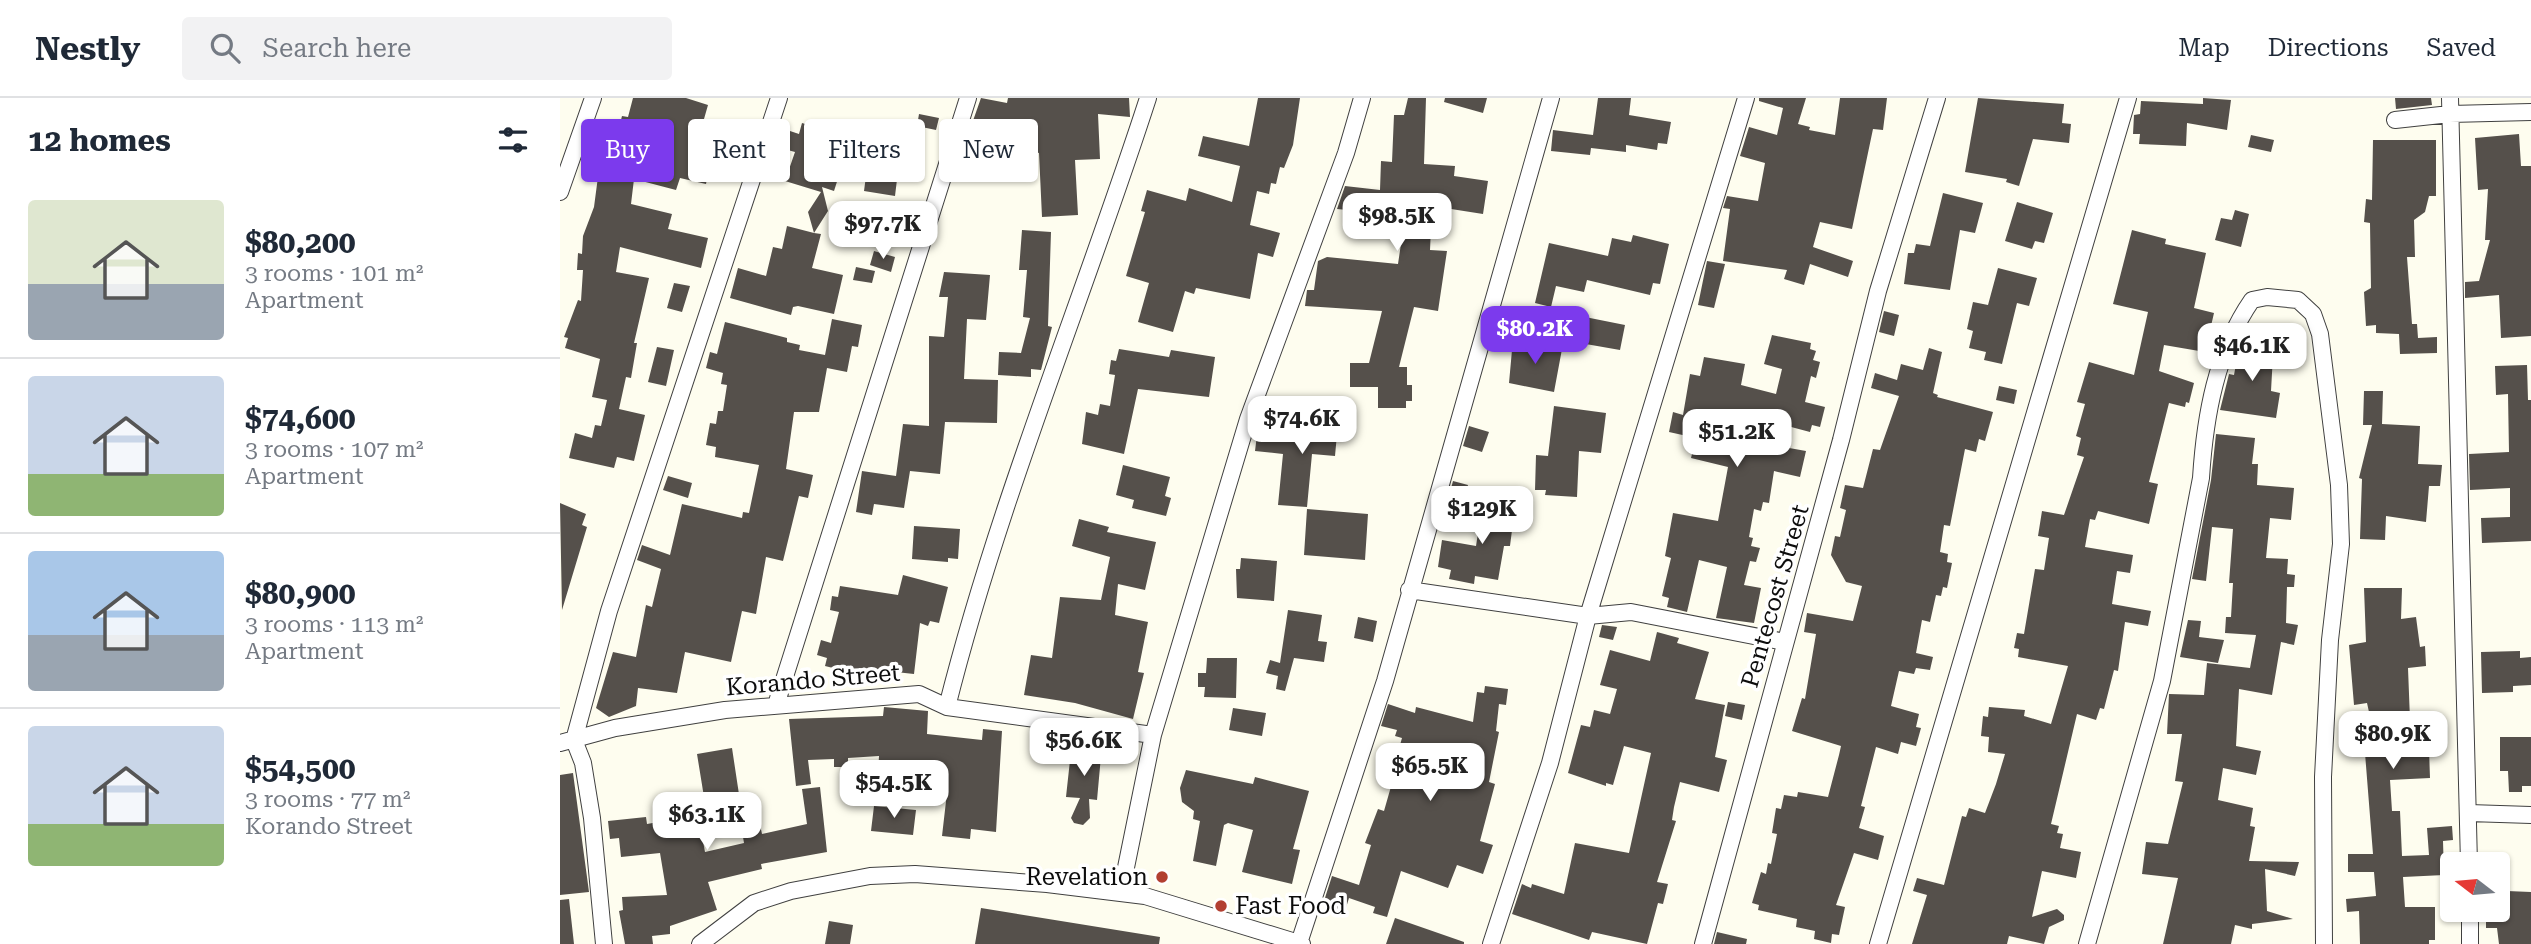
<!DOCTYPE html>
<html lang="en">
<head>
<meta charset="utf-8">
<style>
  :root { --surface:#fff; --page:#f2f2f3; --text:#1f2937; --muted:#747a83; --line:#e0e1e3; --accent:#7c3aed }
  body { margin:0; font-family:"Roboto Serif",serif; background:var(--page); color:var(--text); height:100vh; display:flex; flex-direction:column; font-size:26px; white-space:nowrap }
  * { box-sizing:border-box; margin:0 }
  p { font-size:23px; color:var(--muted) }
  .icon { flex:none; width:38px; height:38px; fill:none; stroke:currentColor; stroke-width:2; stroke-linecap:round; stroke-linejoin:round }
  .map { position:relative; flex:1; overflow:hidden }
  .sheet { display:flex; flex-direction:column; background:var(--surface); width:560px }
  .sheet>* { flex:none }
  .top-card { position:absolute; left:21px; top:21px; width:665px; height:63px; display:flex; gap:14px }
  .needle { width:46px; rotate:286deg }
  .fabs { position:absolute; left:1880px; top:754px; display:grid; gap:14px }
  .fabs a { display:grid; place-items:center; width:70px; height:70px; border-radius:7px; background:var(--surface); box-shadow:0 2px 5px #0004; font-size:35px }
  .price { position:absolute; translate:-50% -60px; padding:0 16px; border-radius:14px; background:#fff; color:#222; font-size:23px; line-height:46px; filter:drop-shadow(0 2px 4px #0008) }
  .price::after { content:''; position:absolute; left:50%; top:42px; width:21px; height:16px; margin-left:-10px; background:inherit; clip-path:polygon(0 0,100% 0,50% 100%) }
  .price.on { background:var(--accent); color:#fff }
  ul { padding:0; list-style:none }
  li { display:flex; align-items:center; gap:21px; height:175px; padding:0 28px }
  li+li { border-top:2px solid var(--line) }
  li span { display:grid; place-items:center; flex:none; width:196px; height:140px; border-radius:7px; color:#555 }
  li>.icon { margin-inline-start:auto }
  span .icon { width:84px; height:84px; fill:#fffc; stroke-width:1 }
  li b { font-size:30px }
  h2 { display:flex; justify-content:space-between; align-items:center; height:84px; padding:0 28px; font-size:30px }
  .pill { padding:0 24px; border-radius:7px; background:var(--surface); box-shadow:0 2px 5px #0004; font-size:24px; line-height:63px }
  .pill.on { background:var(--accent); color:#fff }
  header { display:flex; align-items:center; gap:42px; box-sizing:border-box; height:98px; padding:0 35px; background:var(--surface); border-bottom:2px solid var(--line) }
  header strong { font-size:33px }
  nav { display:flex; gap:38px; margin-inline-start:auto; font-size:24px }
  .search { width:490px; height:63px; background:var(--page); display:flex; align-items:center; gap:18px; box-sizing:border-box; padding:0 24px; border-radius:7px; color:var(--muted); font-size:26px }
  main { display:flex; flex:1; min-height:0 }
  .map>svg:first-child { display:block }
  .building { fill:#55504b }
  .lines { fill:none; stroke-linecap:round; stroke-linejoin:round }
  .street-casing { stroke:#404040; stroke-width:18 }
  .street { stroke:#fff; stroke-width:16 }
  .poi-dot { fill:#b23f31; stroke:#fff; stroke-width:2.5 }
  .labels { text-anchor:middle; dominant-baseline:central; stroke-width:7; stroke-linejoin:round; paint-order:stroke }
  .street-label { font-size:24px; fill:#0d0d0d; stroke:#fff }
  .poi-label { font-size:24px; fill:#0d0d0d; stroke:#fff; text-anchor:end }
</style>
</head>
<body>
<header>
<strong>Nestly</strong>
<div class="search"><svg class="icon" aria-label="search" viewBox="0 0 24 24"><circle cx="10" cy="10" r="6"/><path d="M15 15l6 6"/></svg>Search here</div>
<nav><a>Map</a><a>Directions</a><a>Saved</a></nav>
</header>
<main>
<section class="sheet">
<h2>12 homes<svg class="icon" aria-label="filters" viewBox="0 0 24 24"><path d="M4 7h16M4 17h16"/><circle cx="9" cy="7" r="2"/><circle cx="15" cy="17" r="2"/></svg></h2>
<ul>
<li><span style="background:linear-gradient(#dfe7d0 60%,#9aa5b1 0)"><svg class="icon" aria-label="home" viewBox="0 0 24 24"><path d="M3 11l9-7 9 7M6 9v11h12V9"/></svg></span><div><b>$80,200</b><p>3 rooms · 101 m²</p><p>Apartment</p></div></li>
<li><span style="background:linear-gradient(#c9d6e8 70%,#8fb573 0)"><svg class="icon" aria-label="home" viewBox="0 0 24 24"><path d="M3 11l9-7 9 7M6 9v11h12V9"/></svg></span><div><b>$74,600</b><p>3 rooms · 107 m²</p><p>Apartment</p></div></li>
<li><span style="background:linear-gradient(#a9c7e8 60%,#9aa5b1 0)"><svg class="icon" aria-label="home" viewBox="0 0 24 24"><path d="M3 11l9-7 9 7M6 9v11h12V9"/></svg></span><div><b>$80,900</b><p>3 rooms · 113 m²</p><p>Apartment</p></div></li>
<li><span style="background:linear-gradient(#c9d6e8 70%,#8fb573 0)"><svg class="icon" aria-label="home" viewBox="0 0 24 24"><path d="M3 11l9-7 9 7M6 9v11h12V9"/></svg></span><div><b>$54,500</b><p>3 rooms · 77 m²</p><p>Korando Street</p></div></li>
</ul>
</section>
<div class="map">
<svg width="1971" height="846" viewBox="0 0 1971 846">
  <rect width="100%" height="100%" fill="#fefdef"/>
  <!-- building -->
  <path class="building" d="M73,0H126L148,7L132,63L150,66L146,86L120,80L116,92L74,81L71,106L112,116L108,131L148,140L141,170L60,149L56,174L89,180L74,245H77L71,280L66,279L59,311L85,317L74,363L57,359L54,370L9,360L15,335L32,340L35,327L41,328L47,302L32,299L40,261L5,250L8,240L4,239L18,202L21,203L23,172H17L18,155L22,156L23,138L34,109L41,56L52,57L62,18L68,19Z
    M421,0L447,5L448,0H569L570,19L538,16L540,61L515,62L518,117L482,119L479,55L427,41L421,59L402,54Z
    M698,0H740L733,47L724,70L720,69L716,86L711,85L709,96L697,93L690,127L720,135L713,159L698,155L690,201L636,190L634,196L625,193L613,234L578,224L589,185L566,178L585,114L581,113L587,92L626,103L629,90L672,104L680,68L638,58L643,38L689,48Z
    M848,0H866L864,66L895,68L894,78L928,83L923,116L872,108L870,152L887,153L878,213L854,209L839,269H847V287H852V303H846V310H818V289H790V265H809L822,213L745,208L747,192H754L758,163L767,159L838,166L842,139L817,138L818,115L777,111L785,88L820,92L821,63L832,64L834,17H844Z
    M885,0H927L923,15L884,4Z
    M1038,0H1071L1069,17L1111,24L1107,46L1098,45L1097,52L1066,47V54L1031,50L1030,57L991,53L993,32L1033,37Z
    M1199,0H1246L1238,26L1250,29L1249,32L1275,37L1280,0H1327L1323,32L1313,31L1292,131L1260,124L1253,149L1293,163L1288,179L1250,166L1244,187L1224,181L1227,172L1163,163L1170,111L1163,110L1167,98L1198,103L1205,65L1180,58L1189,29L1217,37L1223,10L1199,3Z
    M1418,0L1504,6L1502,25L1511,26L1509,45L1473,41L1459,88L1446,84L1447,81L1405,74Z
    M1643,0L1671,2L1667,32L1627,25L1626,48L1579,46L1580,36H1573L1574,17L1580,16L1581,3L1643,6Z
    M1835,0H1871L1872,7L1836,11Z
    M359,16L379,20L376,32L357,28Z
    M242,25L291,40L274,93L262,89L268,113L254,135L261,136L252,170L283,177L274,216L238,208L233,209L231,217L170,200L178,170L206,178L213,149L222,151L227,128L254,135L248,114L261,94L225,83L235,54L224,51L230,33L239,36Z
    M312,33L352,41L347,67L339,65L335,98L304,93Z
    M1959,36L1961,68H1971V238L1941,240L1939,197L1905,200V184L1919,183L1930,142H1925L1928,91L1918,92L1915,40Z
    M1691,37L1714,42L1711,54L1688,49Z
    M1813,42H1876V98H1869L1865,114L1854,122L1855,159H1847L1852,226H1857L1858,240L1877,239V255L1840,256L1839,236L1816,235V227L1806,228L1804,194L1811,190L1810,125L1804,124L1806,101L1812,102Z
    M1383,95L1423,105L1415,135L1400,132L1390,192L1344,186L1348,155H1354L1356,146L1370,148Z
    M1457,104L1493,115L1484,145L1475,143L1472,151L1445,143Z
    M1675,112L1689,116L1681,149L1655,142L1661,120L1672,122Z
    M462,132L491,134L488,228L492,229L481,272L471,271V279L438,277L439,254L461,255L470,220L463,219L467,172H459Z
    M1572,132L1606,141L1605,146L1646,155L1634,210L1654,215L1645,254L1604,247L1599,273L1634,285L1629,305L1626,304L1625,309L1609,305L1589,384L1598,386L1589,426L1538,413L1535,422L1530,421L1525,449L1573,457L1570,475L1557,473L1552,506L1591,513L1588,528L1565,524L1558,573L1554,572L1544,611L1540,610L1536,622L1517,616L1491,726L1499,728L1497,735L1503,736L1500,750L1521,754L1516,780L1482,773L1472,819L1497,811L1504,817V822L1489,829L1484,846L1449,838L1447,846H1352L1367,797L1353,793L1357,780L1384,787L1402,718L1406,719L1409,710L1425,715L1436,686L1445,656L1428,654L1429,639L1421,638L1423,618L1428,619L1429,609L1465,612L1464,618L1491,626L1508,568L1458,559L1459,551L1454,550L1457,535L1464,536L1475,471L1484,472L1489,440L1478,438L1482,413L1504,417L1524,359L1517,357L1521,340L1516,338L1525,306L1517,304L1529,264L1574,277L1588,214L1553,206Z
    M1073,137L1109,146L1100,186L1093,185L1090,197L1027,182L1024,194L996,188L991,209L975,205L989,145L1048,158L1052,140L1071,144Z
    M314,153L335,159L331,174L310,167Z
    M1147,163L1165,166L1154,210L1138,207Z
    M296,169L315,173L312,185L293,182Z
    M1438,170L1477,180L1469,208L1457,205L1442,266L1424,262L1426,254L1409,250L1413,233L1407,231L1413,204L1428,207Z
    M384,174L430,177L426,222L407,221L404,281L438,282L437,325L385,324L380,376L350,373L344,410L314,406L312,417L296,414L302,373L336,378L343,326L369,328V238L384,239L388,199H379Z
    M114,185L130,188L122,214L107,210Z
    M1324,213L1339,217L1334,238L1319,234Z
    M1025,219L1065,227L1060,252L1020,245Z
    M272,221L302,227L298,249L292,248L287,274L267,270L259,314H234L226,371L253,377L248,400L239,398L223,463L206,459L196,516L182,513L171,564L125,554L117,595L78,590L76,608L49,619L36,610L53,554L76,559L86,507L92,509L101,471L77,462L82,447L110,457L122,406L182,420L183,414L189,415L199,367L155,359L156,349L146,347L150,325L156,326L158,313H163L167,287L161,286L163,275L146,270L150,254L157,256L165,224L227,240V244L240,247L239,252L265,257Z
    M1212,237L1251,245L1250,251L1256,253L1253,262L1260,264L1256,280L1251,278L1245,304L1265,309L1260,329L1252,327L1250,334L1179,315L1173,340L1246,353L1240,379L1214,373L1209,405L1203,404L1201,413L1194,411L1189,439L1193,440L1191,448L1200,450L1196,464L1190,463L1184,487L1201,490L1194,525L1156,520L1167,469L1139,462L1127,514L1107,509L1109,500L1102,498L1111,460L1105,458L1113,415L1158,423L1168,369L1131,360L1136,340L1109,334L1113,314L1123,317L1130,276L1140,278L1144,259L1185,266L1181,287L1216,296L1222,271L1204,266Z
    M958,243L1002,251L994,294L949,285L952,252H955Z
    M1680,244L1707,246L1706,257H1713L1711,293L1720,295L1716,320L1660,312L1669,276L1674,277Z
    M97,249L114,252L106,288L88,284Z
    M1369,250L1382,254L1373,295L1378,297L1377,299L1433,314L1425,343L1419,341L1416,354L1405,351L1390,428L1384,427L1380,454L1388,456L1387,464L1392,465L1387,490L1383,489L1381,498L1376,497L1370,524L1362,522L1356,555L1373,559L1370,572L1356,570L1354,576L1339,573L1331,608L1359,616L1356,629L1361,630L1356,648L1341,644L1338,656L1316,649L1301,708L1305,709L1299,730L1324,738L1318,762L1294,755L1276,807L1285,809L1279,837L1272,836L1271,845L1254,841L1255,833L1236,829L1237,821L1198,812L1199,807L1192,805L1201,774L1206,776L1208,765L1211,766L1217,736L1212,735L1216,710L1221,711L1224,697L1237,699L1238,694L1268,699L1279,657L1281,648L1232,633L1242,600L1245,601L1256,536L1244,534L1247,515L1293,523L1302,488L1286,484L1271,457L1275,438L1280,439L1286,412L1280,410L1285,387L1303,390L1313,351L1320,352L1339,298L1311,290L1315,275L1337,282L1341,266L1363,272Z
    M559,251L609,259L611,252L655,259L649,299L578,291L564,356L522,346L526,314L538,317L540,306L550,308L555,277L549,276L551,262L556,263Z
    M1967,267L1968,302H1971V443L1922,445L1921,420L1950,419V390L1910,392L1909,356L1949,354L1948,296L1936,297L1935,268Z
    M1439,288L1457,292L1454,306L1436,302Z
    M1804,293H1823L1822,326L1860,328L1858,366L1882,367L1880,388H1869L1866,424L1826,418L1825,442L1800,441L1802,381L1799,380L1812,327H1803Z
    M994,308L1046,315L1041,355L1019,353L1017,399L985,397L986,392H975L976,357L988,358Z
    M751,312L779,314L775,358L752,356L747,409L718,407L723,356L695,353L697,337L748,342Z
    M909,328L929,334L922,354L903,348Z
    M1656,336L1695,340L1692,366H1698L1697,387L1734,390L1731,422L1710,420L1706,460L1728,461L1727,476L1735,477L1734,489H1727L1726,525L1738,527L1734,547L1721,544L1712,597L1679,591L1676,648L1701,653L1696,677L1663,670L1658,702L1693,710L1690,728L1695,729L1689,763L1739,764L1735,778L1705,771L1707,813L1733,821L1692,826V831L1675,827L1671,846H1603L1618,780L1582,776L1586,744L1608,746L1623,684L1615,683L1622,636H1607L1609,596L1644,597L1647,565L1690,570L1696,537L1665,535L1666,519H1671L1673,485H1669L1673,431L1652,429L1646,483L1632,481L1651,382Z
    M563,367L610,379L605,398L611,400L606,418L572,410L574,402L556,397Z
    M108,378L132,385L128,400L103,392Z
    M893,383L908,387L902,413L886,409Z
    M933,398L956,401L950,448H944L938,482L915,478L914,486L889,481L891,472L878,469L882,442L916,448L921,416L931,417Z
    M0,405L26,416L22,427L27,429L2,512Z
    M747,411L808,416L805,462L744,457Z
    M519,421L549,429L547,434L596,444L585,492L558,486L555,517L588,524L578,574L584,575L573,621L515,605L464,597L471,557L492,560L500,499L541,502L550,459L512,448Z
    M354,428L400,431L398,461L388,460V464L352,461Z
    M681,460L717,463L714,503L677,500L676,471H680Z
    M343,477L388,489L379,525L370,523L368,528L360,525L354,576L299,570L297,576L265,568L267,560L257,557L261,542L271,545L279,514L270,512L272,498L278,499L280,488L338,497Z
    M1804,490H1842L1841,521L1856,519L1860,549L1865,548L1866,568L1848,570L1850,622L1882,621V650L1869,651L1870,680L1830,682L1832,713H1840L1842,758L1869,757L1867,730L1892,728L1893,742L1883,743L1884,777L1843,779L1845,809H1875V842H1869V846H1800L1799,813L1787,814L1786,801L1816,798L1814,774H1788V756H1813L1805,655H1809V614L1807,605L1794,607L1789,547L1806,544Z
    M728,512L762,517L758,543L767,544L764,564L734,560L725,593L716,591L718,578L706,575L710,562L720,565Z
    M798,519L817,523L813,544L794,540Z
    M1628,522L1641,523L1639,539L1664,542L1658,565L1620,559Z
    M1042,527L1057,529L1053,542L1039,539Z
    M1097,534L1119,540L1117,545L1149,554L1135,601L1165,607L1155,659L1167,662L1159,694L1120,684L1114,709L1112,722L1116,723L1097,784L1108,786L1103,806L1098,805L1087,846L1032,834L1029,842L952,816L962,786L971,790L972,786L1004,796L1015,745L1069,755L1091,655L1064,648L1053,687L1046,685V688L1008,675L1021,627L1030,629L1034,612L1050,616L1057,591L1040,587L1050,552L1090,563Z
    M1960,553V560L1971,559V587L1953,588V594L1922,595L1921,554Z
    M647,560H677L676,600L644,599L645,589H638V575H646Z
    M925,588L948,591L946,607L939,606L936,633L939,634L929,684L935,686L920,743L933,747L923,776L897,767L888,790L841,773L827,819L813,815L815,809L789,800L785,813L763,806L772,778L799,787L811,747L805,745L818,711L824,713L832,685L820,681L825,665L834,668L842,640L835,638L837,632L821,628L828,606L855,615L856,609L913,624L917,594L924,595Z
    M1168,604L1185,607L1182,622L1165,618Z
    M324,609L368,613L367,636L422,642L423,631L442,633L436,734L411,731L410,741L382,738L388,686L318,676L319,658L288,660V669H274V661L248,662L251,686L236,688L229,621L323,618Z
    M673,610L706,615L702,638L669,632Z
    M1940,639H1971V688H1962V694H1949L1948,673H1940Z
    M512,644L542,647L537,702L529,701L530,720L523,727L514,725L511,720L520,700L506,699Z
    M172,650L180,703L194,700L202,736L247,726L242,691L260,689L267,754L201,766L202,771L148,784L157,812L110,828V836L92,838L93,846H65L59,813L63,812L62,799L107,797L100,755L61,759L59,740L50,741L48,723L86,719L87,726L138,717L145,754L184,745L182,733L175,734L166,696L144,699L137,656Z
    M626,672L693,686L695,679L749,693L733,751L740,752L732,786L682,774L693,732L668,725L664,727L656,768L633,763L640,723L633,721L634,713L622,704L620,690Z
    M13,675L29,794L0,797V677Z
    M314,708L356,712L353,737L311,733Z
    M1947,793L1971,794V846H1939L1937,830H1926V814L1947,813Z
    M9,801L14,846H0V802Z
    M421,810L600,839L599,846H415Z
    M835,820L904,844V846H826Z
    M269,823L293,827L290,846H265Z
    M1157,834L1187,841L1186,846H1154Z"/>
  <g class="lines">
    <!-- street casing -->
    <g class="street-casing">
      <path id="street" d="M1890,0L1909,766
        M1835,22L1890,16L1971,14
        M0,94L33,0
        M849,492L1028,518L1071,514L1225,544
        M216,607L408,0
        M387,609C439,402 522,204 588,0
        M0,645L55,630L165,612L359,596L387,609L593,637
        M1909,715L1971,717
        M561,794L593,637L688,321L786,55L802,0
        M1910,812V846
        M739,845L825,583L991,0
        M44,846L32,720L23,665L14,642L49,513L219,0
        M140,846L194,805L231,793L310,778L355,776L487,786L585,798L742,846
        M931,846L990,665L1028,518L1186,0
        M1143,846L1281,342L1318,193L1377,0
        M1318,846L1568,0
        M1527,846L1602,583L1641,380C1645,318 1656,254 1692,202L1707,199L1738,202L1753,216L1760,236L1779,387L1781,446L1770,542L1763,679L1764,846"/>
    </g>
    <!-- street -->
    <use href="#street" class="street"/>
  </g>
  <!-- markers -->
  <g class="poi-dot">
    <circle cx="602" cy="779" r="7"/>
    <circle cx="661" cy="808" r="7"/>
  </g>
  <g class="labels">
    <!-- street labels -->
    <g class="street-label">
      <text transform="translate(1215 498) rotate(-74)">Pentecost Street</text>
      <text transform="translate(253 582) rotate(-5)">Korando Street</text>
    </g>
    <!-- poi labels -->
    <g class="poi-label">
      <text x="588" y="779">Revelation</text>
      <text x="675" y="808" text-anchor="start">Fast Food</text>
    </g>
  </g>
</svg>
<div class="fabs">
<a><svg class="needle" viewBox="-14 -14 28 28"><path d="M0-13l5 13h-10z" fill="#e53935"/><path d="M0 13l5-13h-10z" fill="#747a83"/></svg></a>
</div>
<b class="price" style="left:837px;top:155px">$98.5K</b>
<b class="price" style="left:323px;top:163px">$97.7K</b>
<b class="price on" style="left:975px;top:268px">$80.2K</b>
<b class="price" style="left:1692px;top:285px">$46.1K</b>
<b class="price" style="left:742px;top:358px">$74.6K</b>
<b class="price" style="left:1177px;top:371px">$51.2K</b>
<b class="price" style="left:922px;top:448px">$129K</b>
<b class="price" style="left:1833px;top:673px">$80.9K</b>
<b class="price" style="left:524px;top:680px">$56.6K</b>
<b class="price" style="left:870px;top:705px">$65.5K</b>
<b class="price" style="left:334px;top:722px">$54.5K</b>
<b class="price" style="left:147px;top:754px">$63.1K</b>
<div class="top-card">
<a class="pill on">Buy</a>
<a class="pill">Rent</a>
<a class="pill">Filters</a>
<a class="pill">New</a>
</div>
</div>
</main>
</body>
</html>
